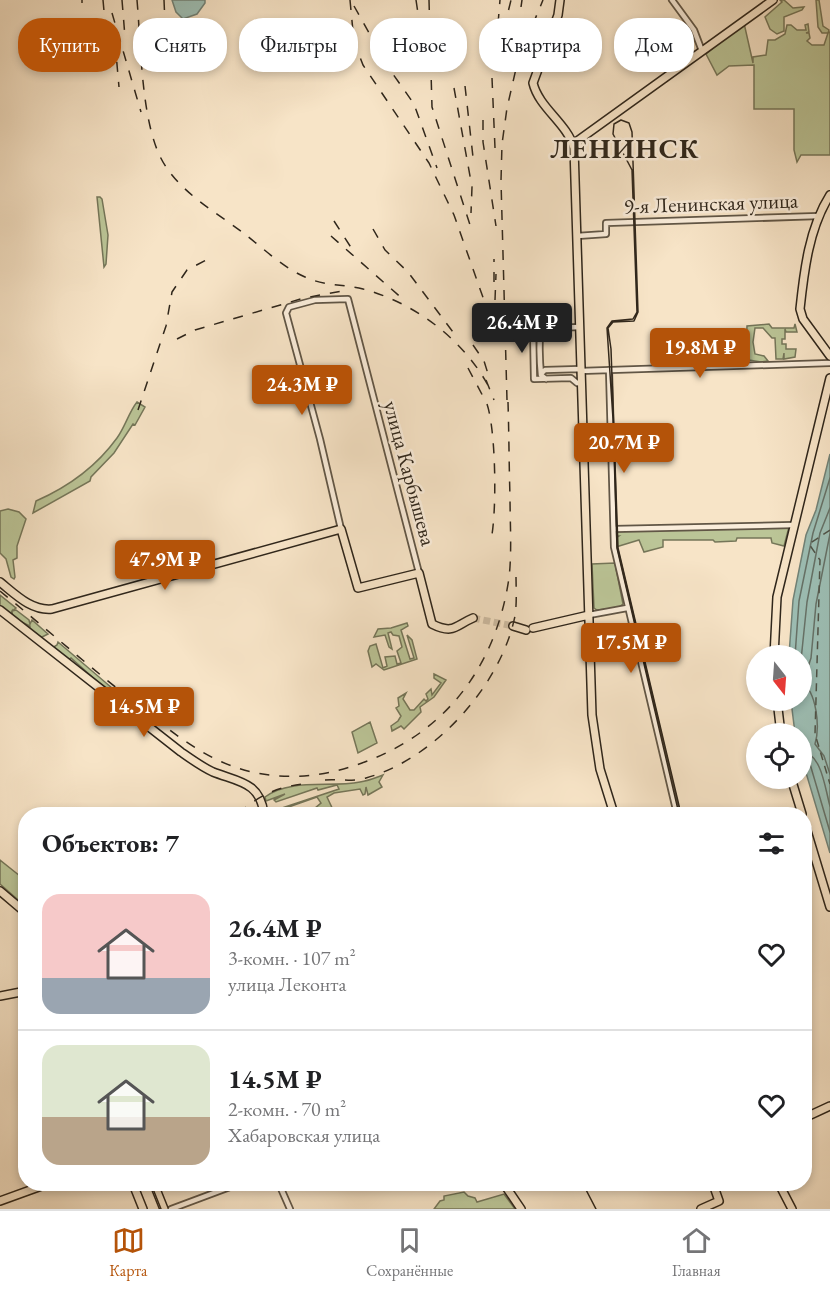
<!DOCTYPE html>
<html lang="ru">
<head>
<meta charset="utf-8">
<style>
  :root { --surface:#fff; --page:#f2f2f2; --text:#202124; --muted:#757577; --line:#e0e0e0; --accent:#b45309 }
  body { margin:0; font-family:"EB Garamond",serif; background:var(--page); color:var(--text); height:100vh; display:flex; flex-direction:column; font-size:22px; white-space:nowrap }
  * { box-sizing:border-box; margin:0 }
  p { font-size:20px; color:var(--muted) }
  .icon { flex:none; width:33px; height:33px; fill:none; stroke:currentColor; stroke-width:2; stroke-linecap:round; stroke-linejoin:round }
  .map { position:relative; flex:1; overflow:hidden }
  .sheet { position:absolute; left:18px; top:807px; width:794px; height:384px; display:flex; flex-direction:column; background:var(--surface); border-radius:24px; box-shadow:0 3px 9px #0003 }
  .sheet>* { flex:none }
  .banner { position:absolute; left:18px; top:18px; width:795px; height:54px; display:flex; gap:12px }
  .needle { width:39px; rotate:163deg }
  .fabs { position:absolute; left:746px; top:645px; display:grid; gap:12px }
  .fabs a { display:grid; place-items:center; width:66px; height:66px; border-radius:50%; background:var(--surface); box-shadow:0 3px 9px #0003; font-size:30px }
  .price { position:absolute; translate:-50% -51px; padding:0 14px; border-radius:6px; background:var(--accent); color:#fff; font-size:20px; line-height:39px; filter:drop-shadow(0 2px 3px #0008) }
  .price::after { content:''; position:absolute; left:50%; top:36px; width:18px; height:14px; margin-left:-9px; background:inherit; clip-path:polygon(0 0,100% 0,50% 100%) }
  .price.on { background:#222; color:#fff }
  ul { padding:0; list-style:none }
  li { display:flex; align-items:center; gap:18px; height:150px; padding:0 24px }
  li+li { border-top:2px solid var(--line) }
  li span { display:grid; place-items:center; flex:none; width:168px; height:120px; border-radius:18px; color:#555 }
  li>.icon { margin-inline-start:auto }
  span .icon { width:72px; height:72px; fill:#fffc; stroke-width:1 }
  li b { font-size:26px }
  h2 { display:flex; justify-content:space-between; align-items:center; height:72px; padding:0 24px; font-size:26px }
  .pill { padding:0 21px; border-radius:24px; background:var(--surface); box-shadow:0 3px 9px #0003; font-size:21px; line-height:54px }
  .pill.on { background:var(--accent); color:#fff }
  .tab-bar { display:flex; justify-content:space-around; align-items:center; height:84px; border-top:2px solid var(--line); background:var(--surface); font-size:16px; color:var(--muted) }
  .tab-bar a { display:grid; justify-items:center; gap:3px }
  .tab-bar .on { color:var(--accent) }
  .map>svg:first-child { display:block }
  .green { fill:#bbc597; stroke:#757659; stroke-width:1.5 }
  .water { fill:#9dbfb5; stroke:#718277; stroke-width:1.5 }
  .lines { fill:none; stroke-linecap:round; stroke-linejoin:round }
  .shore { stroke:#667268; stroke-width:1.5 }
  .ferry { stroke:#505449; stroke-width:1.5; stroke-dasharray:8 6; stroke-linecap:butt }
  .major-tunnel { stroke:#cfbea5; stroke-width:7; stroke-dasharray:7 3.5; stroke-linecap:butt }
  .minor-casing { stroke:#615646; stroke-width:8 }
  .major-casing { stroke:#2f261b; stroke-width:10 }
  .minor { stroke:#faeddb; stroke-width:4.5 }
  .major { stroke:#f7e4c7; stroke-width:7 }
  .tram { stroke:#2f261b; stroke-width:1.5 }
  .rail { stroke:#2f261b; stroke-width:1.5; stroke-dasharray:10 10; stroke-linecap:butt }
  .labels { text-anchor:middle; dominant-baseline:central; stroke-width:5; stroke-linejoin:round; paint-order:stroke }
  .street-label { font-size:21px; fill:#2f261b; stroke:#faeddb }
  .district-label { font-size:27px; font-weight:bold; letter-spacing:1.5px; fill:#2f261b; stroke:#faeddb }
</style>
</head>
<body>
<div class="map">
<svg width="830" height="1209" viewBox="0 0 830 1209">
  <rect width="100%" height="100%" fill="#f7e4c7"/>
  <filter id="stains"><feTurbulence type="fractalNoise" baseFrequency=".00333" numOctaves="4"/><feColorMatrix values="0 0 0 0 .2 0 0 0 0 .09 0 0 0 0 .02 0 0 0 .5 -.17"/></filter>
  <radialGradient id="worn" r=".72"><stop offset=".6" stop-color="#630" stop-opacity="0"/><stop offset="1" stop-color="#630" stop-opacity=".3"/></radialGradient>
  <!-- green -->
  <path class="green" d="M780,0H784L793,8L804,7L802,10L784,17V31L777,34L770,29L765,17L782,2Z
    M816,0H819L823,26L829,30L828,33L830,32V155H801L797,162L794,150V109H754V65L729,66L717,75L706,54L744,23L753,63V57L766,55L768,40H775L785,34L787,25H791L797,30H806L805,25L808,24L809,32L806,33H809L810,38L807,41L812,45H824L828,33H822L818,27Z
    M97,197H100L102,199L108,235L106,264L104,267Z
    M769,324L772,328H794L795,324L797,332H786L785,329V339H782V344H786V349H796L795,357L784,359V353L783,359H776L775,338H772L763,328H755L753,342L755,354L764,356L768,361L761,362L749,360L746,352L747,326Z
    M137,402L145,407L135,425L133,424L114,453L91,477L90,481L33,513L36,501C68,487 96,467 117,438C125,427 129,412 137,402Z
    M8,509L19,512L26,519L17,546V558L13,560L15,577L14,579L11,577L6,559L0,553V511Z
    M789,527L784,546L772,543L771,538H737L736,541L715,542L713,540H663V547L644,552L639,540L616,547V538L619,536H616L615,531Z
    M615,563L623,604L618,608L597,610L594,608L592,564Z
    M0,595L16,608L12,611L16,610L29,620L30,624L32,620L48,634L40,638L26,627H30V626L13,618L12,611L10,615L0,606Z
    M407,623L408,626L401,630L410,659L414,658L407,635L412,640L417,659L384,670L376,664L372,667L368,651L370,646L376,644L383,668L387,666L385,657L395,656L397,664L401,663L397,651L402,647L399,636L393,635L391,632L388,633L392,649L389,647L385,635L374,637L378,629L391,628Z
    M58,642L112,688L109,692L71,658L68,660L52,648L57,645Z
    M434,674L446,680L434,697L420,707L421,712L404,729L401,726L392,731L391,726L398,721L401,716L396,708L399,706L398,698L406,693L403,699L410,710H414L424,699L426,701L428,699L426,694L431,689L432,695L441,683L434,678Z
    M370,722L377,743L358,753L352,732Z
    M383,775L379,782L382,787L368,795L366,787L365,794L363,795L360,789L334,793L327,797L335,814H317L314,809L321,803L317,797L283,809L284,814H266L269,810L270,812L339,789L337,785L318,790L317,788L276,802L274,800L285,794L266,801L265,797C290,778 330,788 360,782C368,781 375,778 383,775Z
    M0,860L25,880V906L0,884Z
    M464,1192L468,1196L475,1198L477,1202L504,1194L515,1209H434L440,1201L444,1200V1196Z"/>
  <!-- water -->
  <path class="water" d="M172,0H205V3L197,14L183,19L176,12Z
    M830,454V853L801,756V734L795,733L791,701L801,700V656L789,655L793,600L806,535L816,510Z"/>
  <g class="lines">
    <!-- shore -->
    <path class="shore" d="M795,656L799,601L813,533L830,478
      M801,660L807,602L820,533L830,508
      M801,674L808,667L811,658L816,604L830,534
      M801,681C817,692 820,727 815,744L824,756L830,774
      M801,751C822,753 825,789 830,806
      M801,759L806,760L810,764L830,832"/>
    <!-- ferry -->
    <path class="ferry" d="M830,530L809,544L820,560L815,734L830,784"/>
    <!-- major-tunnel -->
    <path class="major-tunnel" d="M473,618L513,626"/>
    <!-- minor casing -->
    <g class="minor-casing">
      <path id="minor" d="M672,0L694,30L702,51
        M577,236L606,234V223L819,216
        M542,328C538,335 540,365 541,375L546,379
        M609,370L614,547L677,814
        M580,371L830,363
        M541,374L545,370L580,369
        M577,383L571,378L534,379L533,329L579,327
        M341,529L320,439L286,313L289,307L315,300L348,299L419,573
        M614,529L793,525
        M589,615L627,608
        M279,1184L290,1209
        M171,1209L238,1184"/>
    </g>
    <!-- major casing -->
    <g class="major-casing">
      <path id="major" d="M560,0L558,15L533,83C539,108 567,123 574,148L592,715L600,769L614,814
        M573,144L773,0
        M830,195C809,228 804,271 800,309L803,319L830,356
        M0,582C15,594 31,611 52,609L341,529L358,588L419,573L432,624C454,635 456,625 473,618
        M0,610L181,752C191,759 202,767 213,772C239,782 260,782 264,814
        M513,626L526,630
        M533,628L589,615
        M774,656L777,597L830,378
        M777,700L781,734
        M791,778L802,814
        M804,821L830,907
        M0,891L26,913
        M0,996L26,991
        M804,1118L830,1106
        M133,1184L143,1209
        M154,1184L164,1209
        M504,1184L521,1209
        M779,1184L792,1209
        M0,1201L47,1184
        M701,1209L719,1201L713,1184"/>
    </g>
    <!-- minor -->
    <use href="#minor" class="minor"/>
    <!-- major -->
    <use href="#major" class="major"/>
    <!-- tram -->
    <path class="tram" d="M679,814L617,548L613,419L607,328L612,321L633,319L637,312L632,170L613,134L614,124L621,120L629,123L632,132L638,312L634,321L613,322L608,328L611,349L618,548L681,814
      M151,1184L161,1209
      M583,1184L596,1209"/>
    <!-- rail -->
    <path class="rail" d="M82,0V3
      M103,0L106,33
      M122,0L125,37
      M137,0C141,45 141,111 158,152C174,190 215,211 246,235C265,250 284,268 305,277C324,286 343,284 363,289C415,303 463,339 489,387
      M164,0L166,47
      M350,0L354,42L363,65L429,163L454,215L492,323L496,345
      M416,0L423,47
      M429,0L432,107L471,228
      M354,6L388,67L414,104L437,168
      M521,7L522,0
      M112,13L141,112
      M498,24L500,0
      M115,42L119,87
      M465,86L473,157
      M454,88L472,187L471,213
      M483,120V142L496,226
      M495,148L492,78L511,0
      M334,221L352,249
      M373,229L385,250L408,272L453,332
      M331,236L405,301
      M494,282V259
      M495,300L496,274
      M177,339L195,330L304,298L342,291
      M473,345L484,361L489,377
      M468,368L486,402
      M486,380L494,400
      M507,400L501,181L502,144L507,108L518,60L543,0
      M487,404C496,431 497,512 491,540
      M138,410L166,326L172,292L187,270L212,257
      M0,591C43,626 85,663 129,698C159,721 186,746 222,762C268,782 315,780 362,763C446,733 496,666 509,578C512,551 510,524 510,497C509,465 509,434 508,402
      M325,780C338,779 353,782 366,778C435,759 501,685 515,616C517,603 516,588 516,575
      M239,814C256,796 280,786 304,784"/>
  </g>
  <g class="labels">
    <!-- street labels -->
    <g class="street-label">
      <text transform="translate(711 203) rotate(-2)">9-я Ленинская улица</text>
      <text transform="translate(410 473) rotate(75)">улица Карбышева</text>
    </g>
    <!-- district labels -->
    <g class="district-label">
      <text x="625" y="148">ЛЕНИНСК</text>
    </g>
  </g>
  <rect width="100%" height="100%" filter="url(#stains)"/>
  <rect width="100%" height="100%" fill="url(#worn)"/>
</svg>
<div class="fabs">
<a><svg class="needle" viewBox="-14 -14 28 28"><path d="M0-13l5 13h-10z" fill="#e53935"/><path d="M0 13l5-13h-10z" fill="#757577"/></svg></a>
<a><svg class="icon" aria-label="locate" viewBox="0 0 24 24"><circle cx="12" cy="12" r="6"/><path d="M12 2v4M12 18v4M2 12h4M18 12h4"/></svg></a>
</div>
<b class="price on" style="left:522px;top:354px">26.4M ₽</b>
<b class="price" style="left:700px;top:379px">19.8M ₽</b>
<b class="price" style="left:302px;top:416px">24.3M ₽</b>
<b class="price" style="left:624px;top:474px">20.7M ₽</b>
<b class="price" style="left:165px;top:591px">47.9M ₽</b>
<b class="price" style="left:631px;top:674px">17.5M ₽</b>
<b class="price" style="left:144px;top:738px">14.5M ₽</b>
<div class="banner">
<a class="pill on">Купить</a>
<a class="pill">Снять</a>
<a class="pill">Фильтры</a>
<a class="pill">Новое</a>
<a class="pill">Квартира</a>
<a class="pill">Дом</a>
</div>
<section class="sheet">
<h2>Объектов: 7<svg class="icon" aria-label="filters" viewBox="0 0 24 24"><path d="M4 7h16M4 17h16"/><circle cx="9" cy="7" r="2"/><circle cx="15" cy="17" r="2"/></svg></h2>
<ul>
<li><span style="background:linear-gradient(#f6c9c9 70%,#9aa5b1 0)"><svg class="icon" aria-label="home" viewBox="0 0 24 24"><path d="M3 11l9-7 9 7M6 9v11h12V9"/></svg></span><div><b>26.4M ₽</b><p>3-комн. · 107 m²</p><p>улица Леконта</p></div><svg class="icon" aria-label="heart" viewBox="0 0 24 24"><path d="M12 20l-8-8c-3-5 5-10 8-4 3-6 11-1 8 4z"/></svg></li>
<li><span style="background:linear-gradient(#dfe7d0 60%,#b9a48a 0)"><svg class="icon" aria-label="home" viewBox="0 0 24 24"><path d="M3 11l9-7 9 7M6 9v11h12V9"/></svg></span><div><b>14.5M ₽</b><p>2-комн. · 70 m²</p><p>Хабаровская улица</p></div><svg class="icon" aria-label="heart" viewBox="0 0 24 24"><path d="M12 20l-8-8c-3-5 5-10 8-4 3-6 11-1 8 4z"/></svg></li>
</ul>
</section>
</div>
<nav class="tab-bar">
<a class="on"><svg class="icon" aria-label="map" viewBox="0 0 24 24"><path d="M3 6l6-2 6 2 6-2v14l-6 2-6-2-6 2zM9 4v14M15 6v14"/></svg>Карта</a>
<a><svg class="icon" aria-label="saved" viewBox="0 0 24 24"><path d="M7 4h10v16l-5-4-5 4z"/></svg>Сохранённые</a>
<a><svg class="icon" aria-label="home" viewBox="0 0 24 24"><path d="M3 11l9-7 9 7M6 9v11h12V9"/></svg>Главная</a>
</nav>
</body>
</html>
